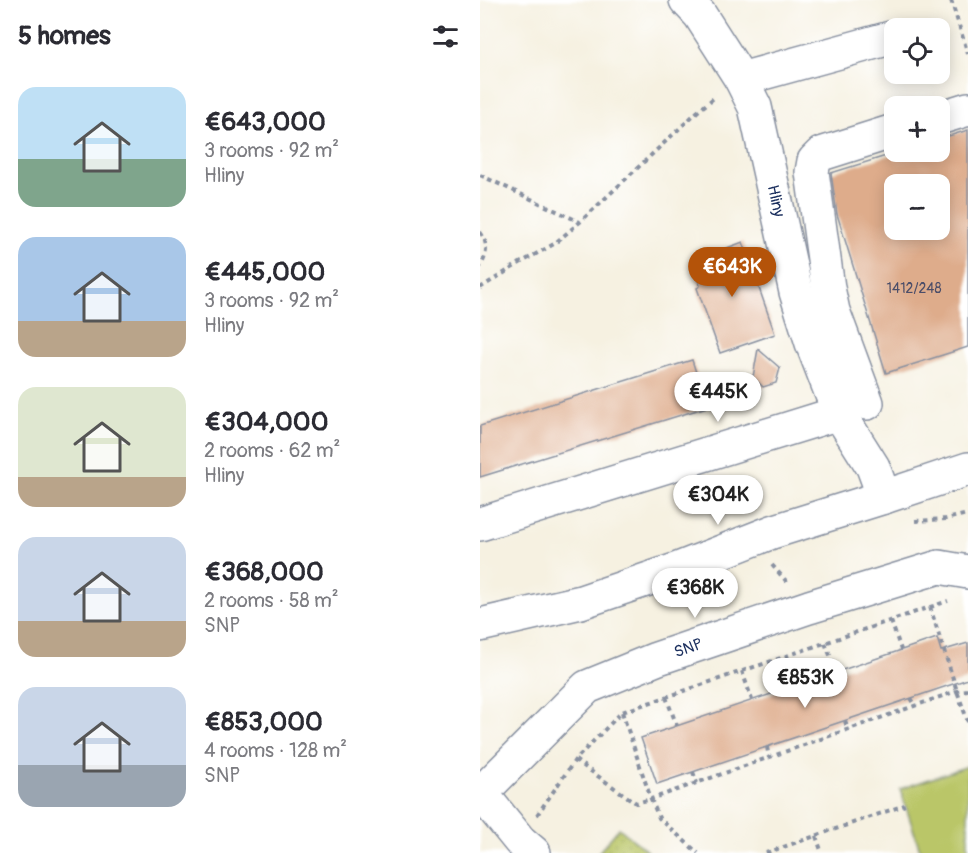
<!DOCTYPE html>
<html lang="en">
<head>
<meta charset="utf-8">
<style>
  :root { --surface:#fff; --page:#f2f2f3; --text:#2b2b33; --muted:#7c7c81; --accent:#b45309 }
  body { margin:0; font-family:Pangolin,sans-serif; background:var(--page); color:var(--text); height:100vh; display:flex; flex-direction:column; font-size:22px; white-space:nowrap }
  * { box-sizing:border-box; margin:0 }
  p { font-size:20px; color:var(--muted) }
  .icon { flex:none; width:33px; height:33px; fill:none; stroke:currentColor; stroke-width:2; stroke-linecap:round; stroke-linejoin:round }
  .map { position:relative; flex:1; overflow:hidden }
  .drawer { display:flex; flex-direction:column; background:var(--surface); width:480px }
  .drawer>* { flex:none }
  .controls { position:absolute; left:404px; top:18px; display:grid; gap:12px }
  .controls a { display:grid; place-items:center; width:66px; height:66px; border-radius:12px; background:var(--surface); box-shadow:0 3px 15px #0003; font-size:30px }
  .price { position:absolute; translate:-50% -51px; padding:0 14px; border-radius:21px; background:#fff; color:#222; font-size:20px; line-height:39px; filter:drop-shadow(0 2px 3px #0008) }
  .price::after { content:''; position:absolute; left:50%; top:36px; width:18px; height:14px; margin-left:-9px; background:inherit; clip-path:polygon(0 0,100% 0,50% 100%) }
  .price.selected { background:var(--accent); color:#fff }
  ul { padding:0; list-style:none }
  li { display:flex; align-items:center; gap:18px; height:150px; padding:0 18px }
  li span { display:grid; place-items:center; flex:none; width:168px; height:120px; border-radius:18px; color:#555 }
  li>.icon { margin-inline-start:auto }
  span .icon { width:72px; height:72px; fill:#fffc; stroke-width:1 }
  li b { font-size:26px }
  h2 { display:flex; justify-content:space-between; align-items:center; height:72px; padding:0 18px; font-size:26px }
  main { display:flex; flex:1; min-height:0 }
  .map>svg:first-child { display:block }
  .green { fill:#bac668; stroke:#6a7a63; stroke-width:1.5 }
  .park { fill:url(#park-dots); stroke:#6a7a63; stroke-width:1.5 }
  .building { fill:#deac8b; fill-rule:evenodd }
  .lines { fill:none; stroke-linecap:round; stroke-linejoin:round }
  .minor-casing { stroke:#8890a0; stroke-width:36 }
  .major-casing { stroke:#8890a0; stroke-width:36 }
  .path { stroke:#8890a0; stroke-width:4; stroke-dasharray:4.5 4.5; stroke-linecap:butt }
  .minor { stroke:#fff; stroke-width:33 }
  .major { stroke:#fff; stroke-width:33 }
  .labels { text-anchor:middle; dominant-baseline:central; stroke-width:5; stroke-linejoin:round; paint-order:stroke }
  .number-label { font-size:14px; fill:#4c4e69 }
  .street-label { font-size:16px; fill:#1b2f5e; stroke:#fff }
</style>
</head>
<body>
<main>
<section class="drawer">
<h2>5 homes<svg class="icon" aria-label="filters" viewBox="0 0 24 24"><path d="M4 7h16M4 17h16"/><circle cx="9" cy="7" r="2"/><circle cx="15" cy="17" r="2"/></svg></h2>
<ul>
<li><span style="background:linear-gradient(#bfe0f5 60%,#7fa58c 0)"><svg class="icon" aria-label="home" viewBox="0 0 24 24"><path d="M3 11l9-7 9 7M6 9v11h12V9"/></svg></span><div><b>€643,000</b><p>3 rooms · 92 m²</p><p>Hliny</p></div></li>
<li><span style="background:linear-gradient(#a9c7e8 70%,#b9a48a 0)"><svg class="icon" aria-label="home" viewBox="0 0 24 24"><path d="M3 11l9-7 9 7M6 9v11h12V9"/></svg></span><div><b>€445,000</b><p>3 rooms · 92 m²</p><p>Hliny</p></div></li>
<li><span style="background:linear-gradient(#dfe7d0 75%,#b9a48a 0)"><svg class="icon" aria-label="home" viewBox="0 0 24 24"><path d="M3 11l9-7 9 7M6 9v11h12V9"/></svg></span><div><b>€304,000</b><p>2 rooms · 62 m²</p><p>Hliny</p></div></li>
<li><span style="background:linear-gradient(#c9d6e8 70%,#b9a48a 0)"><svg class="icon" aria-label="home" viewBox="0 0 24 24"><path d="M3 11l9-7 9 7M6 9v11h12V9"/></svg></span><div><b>€368,000</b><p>2 rooms · 58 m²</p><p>SNP</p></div></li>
<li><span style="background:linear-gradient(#c9d6e8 65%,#9aa5b1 0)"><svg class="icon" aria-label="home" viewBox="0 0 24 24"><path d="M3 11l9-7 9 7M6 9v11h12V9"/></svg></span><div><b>€853,000</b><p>4 rooms · 128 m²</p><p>SNP</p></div></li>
</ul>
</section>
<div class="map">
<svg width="488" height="853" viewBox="0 0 488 853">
  <defs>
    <pattern id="park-dots" width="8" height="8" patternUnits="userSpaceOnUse" patternTransform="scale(1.5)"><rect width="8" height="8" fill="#bac668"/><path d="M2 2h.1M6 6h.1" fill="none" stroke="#9faa5d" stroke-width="1.8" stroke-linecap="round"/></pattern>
  </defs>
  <rect width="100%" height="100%" fill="#fff"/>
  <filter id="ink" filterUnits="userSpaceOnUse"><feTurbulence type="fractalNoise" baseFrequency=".0167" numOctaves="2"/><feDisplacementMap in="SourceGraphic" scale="12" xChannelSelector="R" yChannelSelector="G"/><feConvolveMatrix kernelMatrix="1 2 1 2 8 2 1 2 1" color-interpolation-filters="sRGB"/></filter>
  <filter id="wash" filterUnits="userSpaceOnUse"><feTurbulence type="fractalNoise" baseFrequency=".008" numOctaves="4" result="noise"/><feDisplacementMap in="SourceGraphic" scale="24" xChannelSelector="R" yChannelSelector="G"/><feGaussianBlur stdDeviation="1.35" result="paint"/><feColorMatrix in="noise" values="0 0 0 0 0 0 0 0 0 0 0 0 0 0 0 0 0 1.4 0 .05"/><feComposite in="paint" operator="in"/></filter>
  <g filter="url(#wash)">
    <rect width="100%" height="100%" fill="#f6f1e1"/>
    <!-- green -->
    <path class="green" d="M488,766V853H441L420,789Z"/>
    <!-- park -->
    <path class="park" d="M139,828L168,852L166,853H118Z"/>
    <g id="blocks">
      <!-- building -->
      <path class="building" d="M488,130V347L406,373L357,214L351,173L419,152H459V139ZM414,184H459V230H414Z
        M263,242L295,334L240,353L217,288L220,286L212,261Z
        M278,349L300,368L296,383L283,387L273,377Z
        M212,360L227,407L0,477V426Z
        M457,638L461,651L488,643V679L177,784L161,738Z"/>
    </g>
  </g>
  <g filter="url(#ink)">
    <use href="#blocks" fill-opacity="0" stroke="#8890a0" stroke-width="1.5"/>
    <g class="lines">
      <!-- minor casing -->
      <g class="minor-casing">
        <g id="minor">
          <path id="s1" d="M206,0L220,15L261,79L275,107L316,292L332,343L359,413"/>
          <path d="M261,79L414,37"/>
          <path d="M459,118L488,109"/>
          <path d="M387,403L353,311L348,288L332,172L334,161L341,154L414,131"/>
          <path d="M0,524L359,413L393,467L404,497"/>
          <path d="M1,793L40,841L54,853"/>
          <path id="s2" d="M0,794L107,687L176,659L329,607L459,567L488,572"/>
        </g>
      </g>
      <!-- major casing -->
      <g class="major-casing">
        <path id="major" d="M0,625L101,602L198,569L292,532L404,497L488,469"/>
      </g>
      <!-- path -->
      <path class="path" d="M471,0L488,54
        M0,175L100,222
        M0,232C9,243 7,256 0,267
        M0,288L40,263L74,244L100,222L217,112L236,96
        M435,521L466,519L488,514
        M292,565L307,582
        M450,607L477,691L488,722
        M411,621L421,650
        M345,643L357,672
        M262,671L272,700
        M186,697L197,726
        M431,698L436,706
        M142,712L171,799L477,691L488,690
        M365,721L368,730
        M287,747L289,758
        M95,760L156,803L171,799L179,818L218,853
        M213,772L217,783
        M57,815L95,760L142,712L468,601
        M336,836L342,853
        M286,853L425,805"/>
      <!-- minor -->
      <use href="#minor" class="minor"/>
      <!-- major -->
      <use href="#major" class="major"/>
    </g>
  </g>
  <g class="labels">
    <!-- number labels -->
    <g class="number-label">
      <text x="434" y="288">1412/248</text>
    </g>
    <!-- street labels -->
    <g class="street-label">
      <text stroke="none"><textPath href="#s1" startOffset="224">Hliny</textPath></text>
      <text stroke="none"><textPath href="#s2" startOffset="260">SNP</textPath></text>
    </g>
  </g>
</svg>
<div class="controls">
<a><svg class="icon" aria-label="locate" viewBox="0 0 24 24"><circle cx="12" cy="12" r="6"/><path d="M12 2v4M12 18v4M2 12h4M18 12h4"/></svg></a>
<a>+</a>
<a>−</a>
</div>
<b class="price selected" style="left:252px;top:298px">€643K</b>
<b class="price" style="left:238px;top:423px">€445K</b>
<b class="price" style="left:238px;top:526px">€304K</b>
<b class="price" style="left:215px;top:619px">€368K</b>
<b class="price" style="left:325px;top:709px">€853K</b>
</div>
</main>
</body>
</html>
